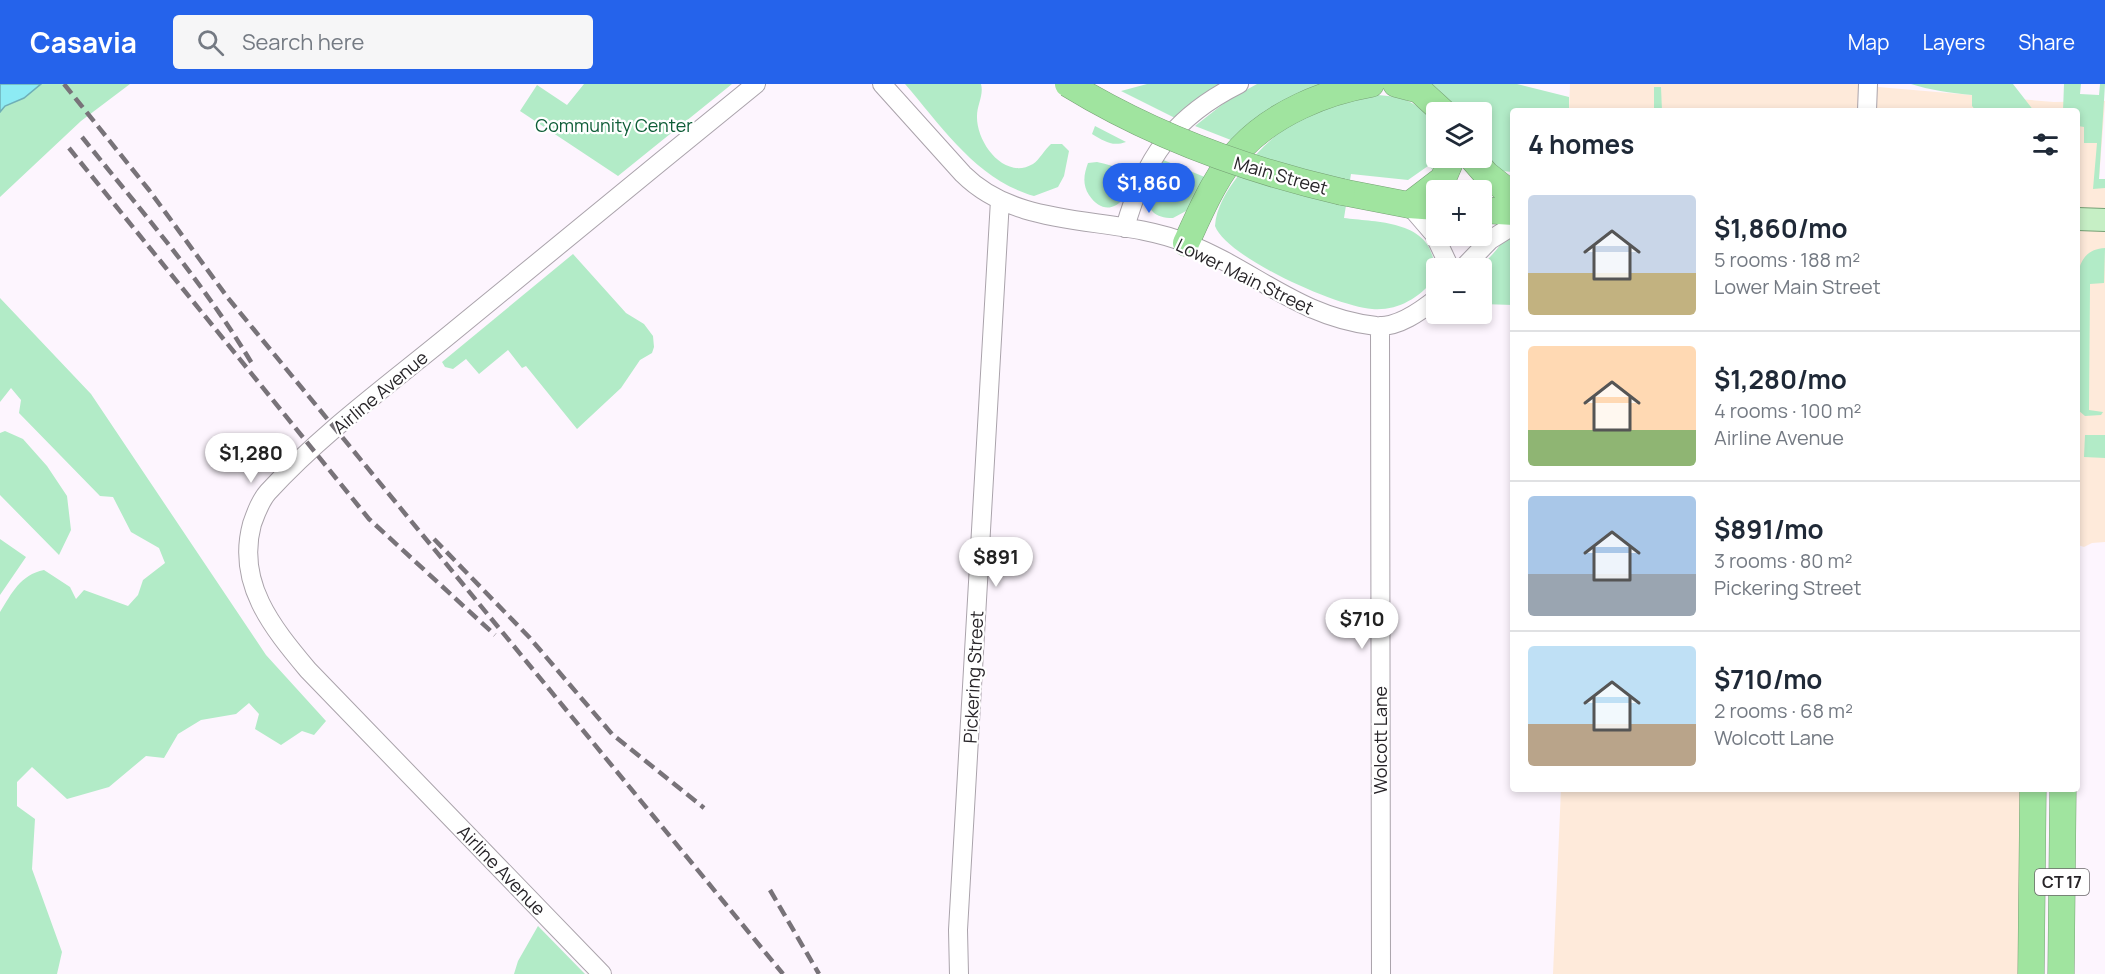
<!DOCTYPE html>
<html lang="en">
<head>
<meta charset="utf-8">
<style>
  :root { --surface:#fff; --page:#f6f6f7; --text:#1f2937; --muted:#747a83; --line:#e0e1e3; --accent:#2563eb }
  body { margin:0; font-family:Manrope,sans-serif; background:var(--page); color:var(--text); height:100vh; display:flex; flex-direction:column; font-size:22px; white-space:nowrap }
  * { box-sizing:border-box; margin:0 }
  p { font-size:20px; color:var(--muted) }
  .icon { flex:none; width:33px; height:33px; fill:none; stroke:currentColor; stroke-width:2; stroke-linecap:round; stroke-linejoin:round }
  .map { position:relative; flex:1; overflow:hidden }
  .panel { position:absolute; left:1510px; top:24px; width:570px; height:684px; display:flex; flex-direction:column; background:var(--surface); border-radius:6px; box-shadow:0 3px 9px #0003 }
  .panel>* { flex:none }
  .controls { position:absolute; left:1426px; top:18px; display:grid; gap:12px }
  .controls a { display:grid; place-items:center; width:66px; height:66px; border-radius:6px; background:var(--surface); box-shadow:0 3px 9px #0003; font-size:30px }
  .price { position:absolute; translate:-50% -51px; padding:0 14px; border-radius:21px; background:#fff; color:#222; font-size:20px; line-height:39px; filter:drop-shadow(0 2px 3px #0008) }
  .price::after { content:''; position:absolute; left:50%; top:36px; width:18px; height:14px; margin-left:-9px; background:inherit; clip-path:polygon(0 0,100% 0,50% 100%) }
  .price.current { background:var(--accent); color:#fff }
  ul { padding:0; list-style:none }
  li { display:flex; align-items:center; gap:18px; height:150px; padding:0 18px }
  li+li { border-top:2px solid var(--line) }
  li span { display:grid; place-items:center; flex:none; width:168px; height:120px; border-radius:6px; color:#555 }
  li>.icon { margin-inline-start:auto }
  span .icon { width:72px; height:72px; fill:#fffc; stroke-width:1 }
  li b { font-size:26px }
  h2 { display:flex; justify-content:space-between; align-items:center; height:72px; padding:0 18px; font-size:26px }
  header { display:flex; align-items:center; gap:36px; box-sizing:border-box; height:84px; padding:0 30px; background:var(--accent); color:#fff }
  header strong { font-size:28px }
  nav { display:flex; gap:33px; margin-inline-start:auto; font-size:21px }
  .search { width:420px; height:54px; background:var(--page); display:flex; align-items:center; gap:15px; box-sizing:border-box; padding:0 21px; border-radius:6px; color:var(--muted); font-size:22px }
  .map>svg:first-child { display:block }
  .commercial { fill:#feeada }
  .green { fill:#b2ebc7 }
  .water { fill:#8debf4; stroke:#6eafb7; stroke-width:1.5 }
  .lines { fill:none; stroke-linecap:round; stroke-linejoin:round }
  .minor-casing { stroke:#aaa3ab; stroke-width:20 }
  .major-casing { stroke:#76a175; stroke-width:24 }
  .highway-casing { stroke:#76a175; stroke-width:27 }
  .minor { stroke:#fff; stroke-width:18 }
  .major { stroke:#c6efc5; stroke-width:22 }
  .highway { stroke:#a0e49f; stroke-width:26 }
  .rail { stroke:#787379; stroke-width:4.5; stroke-dasharray:12 6; stroke-linecap:butt }
  .highway-bridge-casing { stroke:#76a175; stroke-width:27; stroke-linecap:butt }
  .highway-bridge { stroke:#a0e49f; stroke-width:26 }
  .labels { text-anchor:middle; dominant-baseline:central; stroke-width:4.5; stroke-linejoin:round; paint-order:stroke }
  .shield { fill:#fff; stroke:#686668; stroke-width:1.5 }
  .shield-label { font-size:16px; font-weight:bold; fill:#272428 }
  .park-label { font-size:18px; fill:#0e5d37; stroke:#fff }
  .street-label { font-size:18px; fill:#272428; stroke:#fff }
</style>
</head>
<body>
<header>
<strong>Casavia</strong>
<div class="search"><svg class="icon" aria-label="search" viewBox="0 0 24 24"><circle cx="10" cy="10" r="6"/><path d="M15 15l6 6"/></svg>Search here</div>
<nav><a>Map</a><a>Layers</a><a>Share</a></nav>
</header>
<div class="map">
<svg width="2105" height="890" viewBox="0 0 2105 890">
  <rect width="100%" height="100%" fill="#fdf5fe"/>
  <!-- commercial -->
  <path class="commercial" d="M1570,0H1877L1878,3L2054,18L2105,17L2099,95H2105V458L2092,459L2084,463L2078,461V27H1569Z
    M1561,705H2023L2022,890H1553Z"/>
  <!-- green -->
  <path class="green" d="M41,0H130L81,37L0,113V28L5,22L24,14Z
    M584,0H732L618,92L520,27L537,1L567,21Z
    M905,0H981C984,11 977,21 977,32C976,58 1004,97 1033,80C1039,76 1045,65 1051,60H1062L1069,67L1064,92L1058,103L1034,112C977,96 942,43 905,0Z
    M1147,0H1221L1175,34L1121,7Z
    M1257,0H1326L1236,58L1195,42L1228,16Z
    M1432,0H1517L1569,13V27H1514L1513,88L1501,87L1482,66V28H1458L1454,21Z
    M1911,0H2013L2034,27H1976L1972,22V11C1951,9 1929,6 1911,0Z
    M2064,0H2081L2080,10L2099,11L2100,0H2105L2099,95H2105V104L2093,105L2097,59H2084V43L2078,42V27H2063Z
    M1654,3H1661L1662,27H1654Z
    M1375,11C1406,12 1414,18 1437,39L1439,74L1432,85L1428,82L1408,96L1351,90L1344,134C1373,138 1425,136 1433,174C1435,181 1433,190 1433,197C1417,215 1397,227 1372,225C1338,223 1227,174 1215,142C1216,124 1227,106 1238,92C1281,37 1308,27 1375,11Z
    M1095,42L1126,58C1112,63 1104,57 1092,50Z
    M1161,75L1207,94L1186,127L1173,134C1133,134 1151,96 1161,75Z
    M1097,78C1105,80 1117,82 1123,88C1140,105 1110,143 1089,111C1082,100 1084,90 1088,79Z
    M1504,153H1513V221L1482,220V184H1480C1488,174 1500,165 1504,153Z
    M2105,164L2104,199L2090,200L2089,326L2103,328L2101,331L2085,332L2078,326L2079,185C2083,171 2091,165 2105,164Z
    M573,170L626,229L644,240L653,252L654,263L652,269L640,276L621,304L577,345L526,282L522,284L508,266L479,290L466,275L453,285L445,283L442,278Z
    M0,214L91,310L266,571L326,637L314,651L302,647L281,661L255,645L259,630L249,619L236,630L201,636L178,650L164,674L146,672L109,703L67,715L32,683L17,698V722L35,735L32,785L62,868L57,890H0V528C12,509 20,491 44,486L70,503L76,515L84,506L128,522L138,511L143,496L165,479L159,464L131,448L113,413L100,412L19,329L21,316L11,304L0,318Z
    M5,347L23,355L47,382L67,412L71,446L59,471L0,411V349Z
    M2085,351H2105V374L2084,373Z
    M0,455L26,473L0,511Z
    M538,842L585,890H514L518,877Z"/>
  <!-- water -->
  <path class="water" d="M0,0H41L24,14L5,22L0,28Z"/>
  <g class="lines">
    <!-- minor casing -->
    <g class="minor-casing">
      <path id="minor" d="M882,0L963,90C1021,148 1115,130 1186,159C1255,186 1298,233 1376,242C1398,244 1421,227 1437,214
        M1867,27L1868,0
        M1409,121L1434,150L1450,184
        M1125,144C1144,75 1173,33 1239,0
        M1463,184L1490,156L1514,141
        M1380,242L1381,890
        M602,890L308,586C272,543 236,499 252,440C256,429 260,417 268,408C323,348 391,299 454,247C554,165 655,82 756,0
        M959,890L958,846L1000,116"/>
    </g>
    <!-- major casing -->
    <g class="major-casing">
      <path id="major" d="M2078,135L2105,136"/>
    </g>
    <!-- highway casing -->
    <g class="highway-casing">
      <path id="highway" d="M1396,0L1419,6L1443,28
        M1472,74L1486,90L1514,112
        M1342,108L1409,121L1437,123
        M1409,121L1443,95L1452,74
        M1482,126L1514,128
        M1186,159C1201,127 1216,90 1241,64C1274,29 1325,8 1371,0
        M2031,890L2033,705
        M2061,890L2063,705"/>
    </g>
    <!-- minor -->
    <use href="#minor" class="minor"/>
    <!-- major -->
    <use href="#major" class="major"/>
    <!-- highway -->
    <use href="#highway" class="highway"/>
    <!-- rail -->
    <path class="rail" d="M64,0L149,106L228,214L783,890
      M82,53C142,128 205,200 254,283
      M69,64L369,435L495,551
      M434,455L529,553L612,650L704,724
      M770,806L819,890"/>
    <!-- highway-bridge casing -->
    <g class="highway-bridge-casing">
      <path id="highway-bridge" d="M1068,0C1153,52 1246,86 1342,108"/>
    </g>
    <!-- highway-bridge -->
    <use href="#highway-bridge" class="highway-bridge"/>
  </g>
  <g class="labels">
    <!-- shield labels -->
    <rect class="shield" x="2035" y="785" width="54" height="26" rx="4.5"/>
    <g class="shield-label">
      <text x="2062" y="798">CT 17</text>
    </g>
    <!-- park labels -->
    <g class="park-label">
      <text x="614" y="41">Community Center</text>
    </g>
    <!-- street labels -->
    <g class="street-label">
      <text transform="translate(1281 91) rotate(16)">Main Street</text>
      <text transform="translate(1245 192) rotate(26)">Lower Main Street</text>
      <text transform="translate(380 308) rotate(-40)">Airline Avenue</text>
      <text transform="translate(973 593) rotate(-87)">Pickering Street</text>
      <text transform="translate(1380 656) rotate(-90)">Wolcott Lane</text>
      <text transform="translate(502 786) rotate(46)">Airline Avenue</text>
    </g>
  </g>
</svg>
<div class="controls">
<a><svg class="icon" aria-label="layers" viewBox="0 0 24 24"><path d="M12 4l9 5-9 5-9-5zM3 14l9 5 9-5"/></svg></a>
<a>+</a>
<a>−</a>
</div>
<b class="price current" style="left:1149px;top:130px">$1,860</b>
<b class="price" style="left:251px;top:400px">$1,280</b>
<b class="price" style="left:996px;top:504px">$891</b>
<b class="price" style="left:1362px;top:566px">$710</b>
<section class="panel">
<h2>4 homes<svg class="icon" aria-label="filters" viewBox="0 0 24 24"><path d="M4 7h16M4 17h16"/><circle cx="9" cy="7" r="2"/><circle cx="15" cy="17" r="2"/></svg></h2>
<ul>
<li><span style="background:linear-gradient(#c9d6e8 65%,#c2b280 0)"><svg class="icon" aria-label="home" viewBox="0 0 24 24"><path d="M3 11l9-7 9 7M6 9v11h12V9"/></svg></span><div><b>$1,860/mo</b><p>5 rooms · 188 m²</p><p>Lower Main Street</p></div></li>
<li><span style="background:linear-gradient(#ffd9b3 70%,#8fb573 0)"><svg class="icon" aria-label="home" viewBox="0 0 24 24"><path d="M3 11l9-7 9 7M6 9v11h12V9"/></svg></span><div><b>$1,280/mo</b><p>4 rooms · 100 m²</p><p>Airline Avenue</p></div></li>
<li><span style="background:linear-gradient(#a9c7e8 65%,#9aa5b1 0)"><svg class="icon" aria-label="home" viewBox="0 0 24 24"><path d="M3 11l9-7 9 7M6 9v11h12V9"/></svg></span><div><b>$891/mo</b><p>3 rooms · 80 m²</p><p>Pickering Street</p></div></li>
<li><span style="background:linear-gradient(#bfe0f5 65%,#b9a48a 0)"><svg class="icon" aria-label="home" viewBox="0 0 24 24"><path d="M3 11l9-7 9 7M6 9v11h12V9"/></svg></span><div><b>$710/mo</b><p>2 rooms · 68 m²</p><p>Wolcott Lane</p></div></li>
</ul>
</section>
</div>
</body>
</html>
